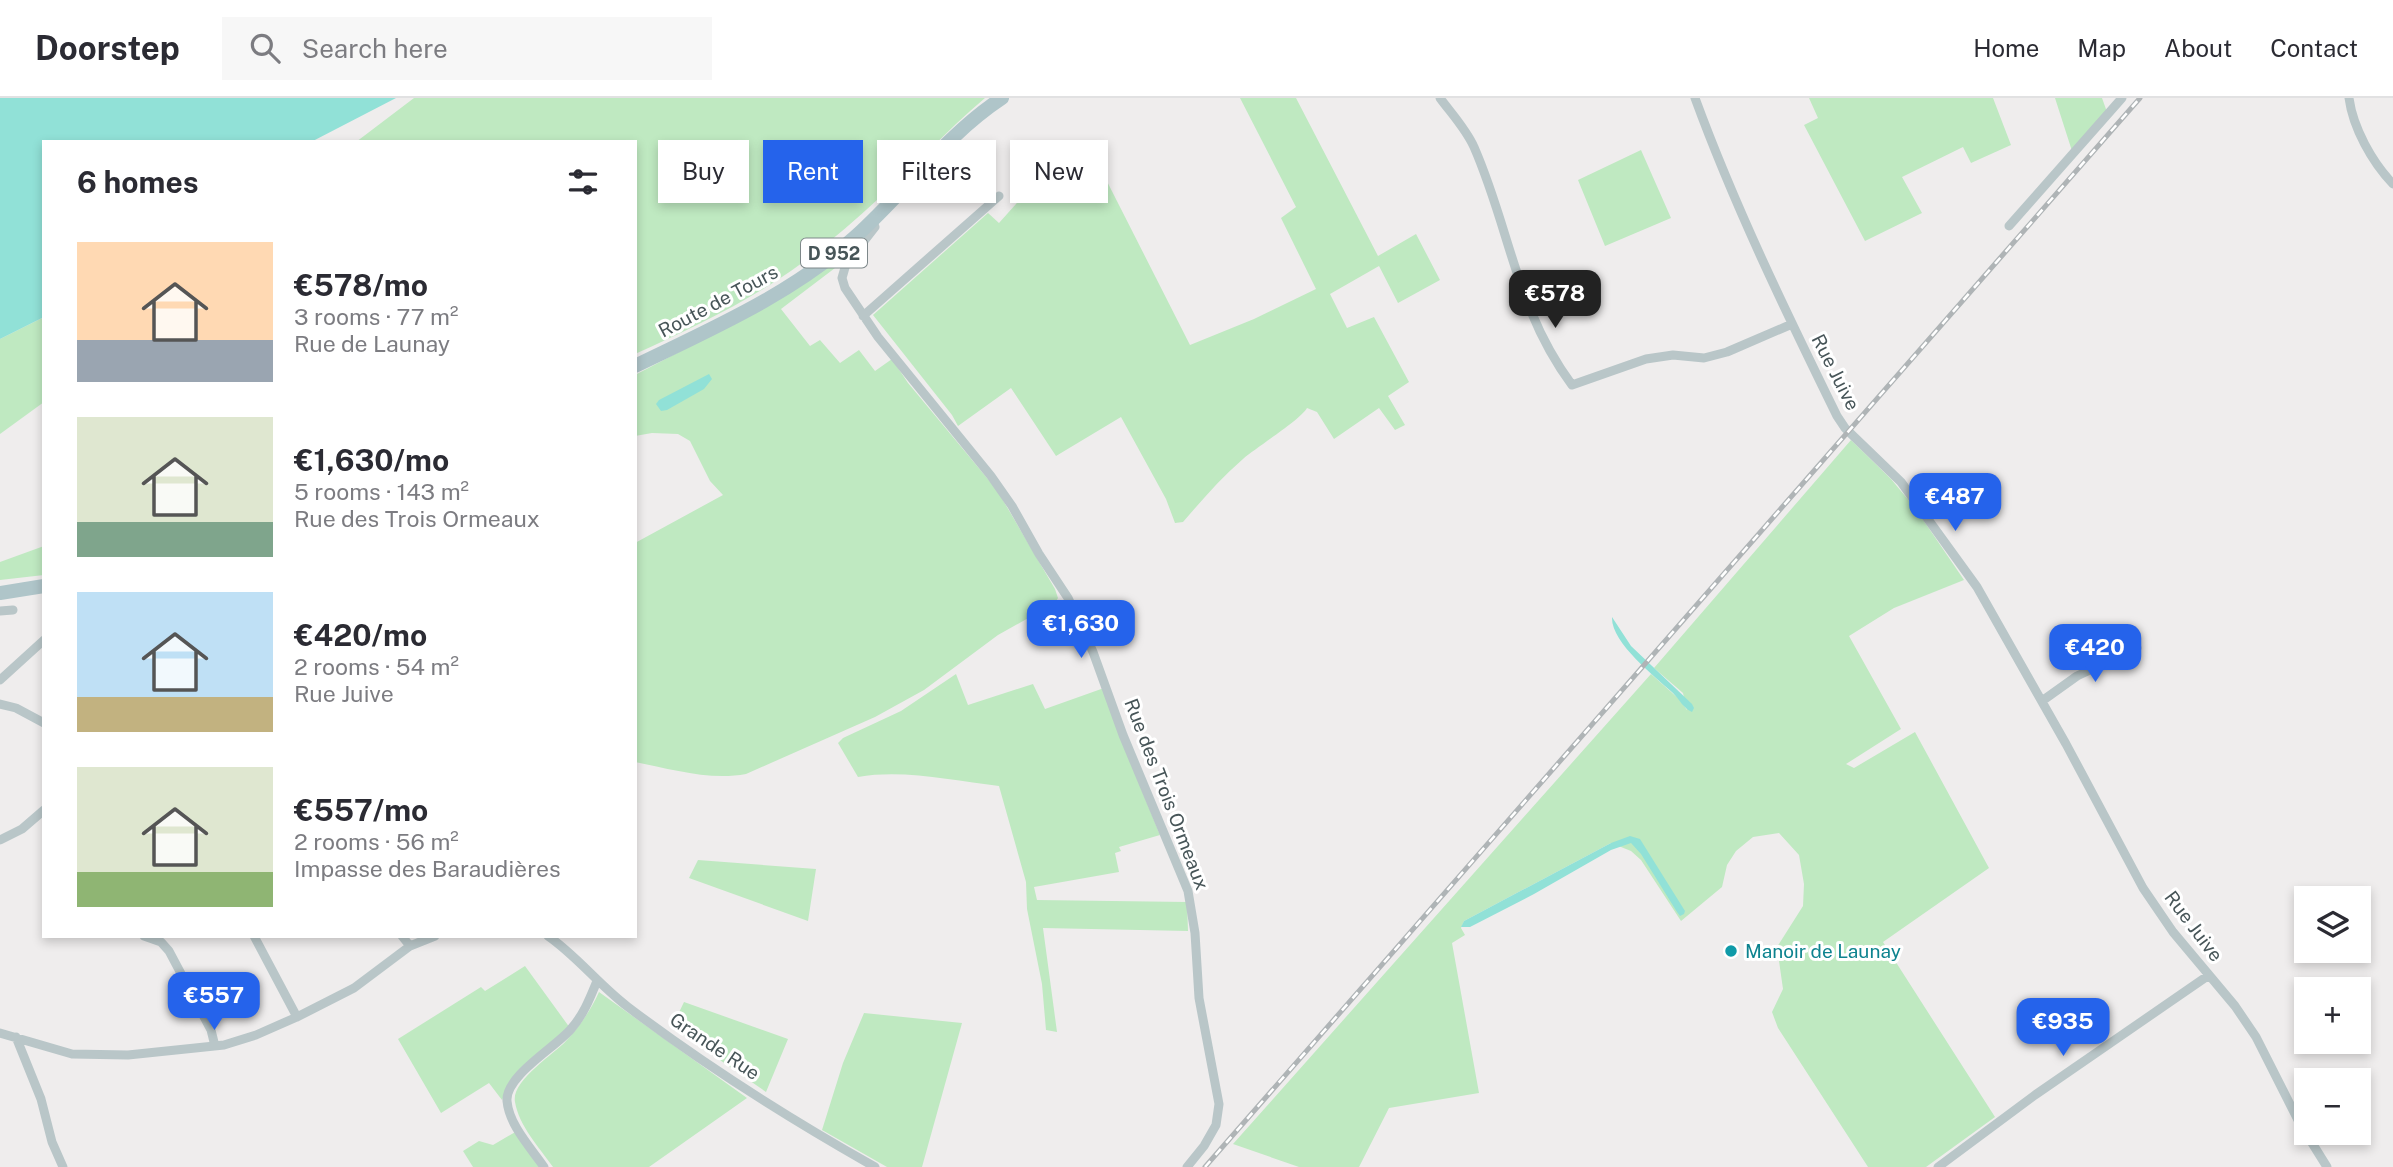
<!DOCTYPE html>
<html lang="en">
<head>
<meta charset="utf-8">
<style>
  :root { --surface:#fff; --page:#f7f7f7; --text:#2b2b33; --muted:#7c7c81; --line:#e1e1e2; --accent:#2563eb }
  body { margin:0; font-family:"Public Sans",sans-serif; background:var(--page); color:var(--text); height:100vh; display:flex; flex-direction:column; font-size:26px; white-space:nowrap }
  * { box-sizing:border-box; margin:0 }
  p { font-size:23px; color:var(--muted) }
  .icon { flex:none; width:38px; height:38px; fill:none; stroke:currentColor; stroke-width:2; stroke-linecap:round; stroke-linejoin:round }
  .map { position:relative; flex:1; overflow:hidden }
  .side { position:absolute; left:42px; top:42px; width:595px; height:798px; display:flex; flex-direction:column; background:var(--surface); border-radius:0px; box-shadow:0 4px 10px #0003 }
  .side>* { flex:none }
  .hud { position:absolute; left:658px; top:42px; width:665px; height:63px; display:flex; gap:14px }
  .controls { position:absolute; left:2294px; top:788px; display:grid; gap:14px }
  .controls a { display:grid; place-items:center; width:77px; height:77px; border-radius:0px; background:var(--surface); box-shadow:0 4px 10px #0003; font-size:35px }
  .price { position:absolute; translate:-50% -60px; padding:0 16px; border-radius:14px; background:var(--accent); color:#fff; font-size:23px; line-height:46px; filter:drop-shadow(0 2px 4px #0008) }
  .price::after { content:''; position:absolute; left:50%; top:42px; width:21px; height:16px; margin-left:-10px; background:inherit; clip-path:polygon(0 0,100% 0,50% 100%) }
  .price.on { background:#222; color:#fff }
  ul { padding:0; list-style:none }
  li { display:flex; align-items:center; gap:21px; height:175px; padding:0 35px }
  li span { display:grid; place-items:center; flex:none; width:196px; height:140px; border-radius:0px; color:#555 }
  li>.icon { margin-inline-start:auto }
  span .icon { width:84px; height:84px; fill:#fffc; stroke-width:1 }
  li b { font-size:30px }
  h2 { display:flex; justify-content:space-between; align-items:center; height:84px; padding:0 35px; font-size:30px }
  .pill { padding:0 24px; border-radius:0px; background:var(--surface); box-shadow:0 4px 10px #0003; font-size:24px; line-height:63px }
  .pill.on { background:var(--accent); color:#fff }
  header { display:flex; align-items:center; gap:42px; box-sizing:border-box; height:98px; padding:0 35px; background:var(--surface); border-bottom:2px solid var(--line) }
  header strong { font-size:33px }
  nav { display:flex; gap:38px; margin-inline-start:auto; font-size:24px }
  .search { width:490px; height:63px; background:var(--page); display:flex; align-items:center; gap:18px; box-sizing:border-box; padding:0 24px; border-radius:0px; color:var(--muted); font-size:26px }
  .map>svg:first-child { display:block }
  .green { fill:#bfe9c1 }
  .water { fill:#91e1d7 }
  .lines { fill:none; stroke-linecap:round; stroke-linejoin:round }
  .street { stroke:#b9c6c8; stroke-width:9 }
  .primary { stroke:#afc5c9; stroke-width:14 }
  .rail-casing { stroke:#afb4b6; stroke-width:5 }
  .rail { stroke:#fff; stroke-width:2.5; stroke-dasharray:8; stroke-linecap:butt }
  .culture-dot { fill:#0f9aa8; stroke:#fff; stroke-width:2.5 }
  .labels { text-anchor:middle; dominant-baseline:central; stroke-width:6; stroke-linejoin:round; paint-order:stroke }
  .shield { fill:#fff; stroke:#7e888a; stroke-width:2 }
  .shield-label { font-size:18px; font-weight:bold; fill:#475558 }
  .street-label { font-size:19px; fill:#475558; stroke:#fff }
  .culture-label { font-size:19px; fill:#0d838f; stroke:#fff; text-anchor:start }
</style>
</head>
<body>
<header>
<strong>Doorstep</strong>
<div class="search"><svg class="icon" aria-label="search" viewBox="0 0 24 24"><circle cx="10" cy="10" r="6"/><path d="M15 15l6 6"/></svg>Search here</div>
<nav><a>Home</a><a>Map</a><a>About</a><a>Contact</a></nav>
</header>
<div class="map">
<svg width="2393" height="1069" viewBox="0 0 2393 1069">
  <rect width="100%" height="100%" fill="#efeded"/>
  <!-- green -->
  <path class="green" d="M414,0H985C947,32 914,69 877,102C843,133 807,164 768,188C726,214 681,235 635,256V44H356Z
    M1240,0H1296L1378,158L1416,136L1440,182L1398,205L1379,168L1330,196L1347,230L1374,219L1409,284L1388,298L1405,327L1395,332L1379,310L1334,341L1317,314L1307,310C1300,322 1257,349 1243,361C1221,380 1202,402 1183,424L1175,425L1166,401L1121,319L1056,358L1011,290L958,328L952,317L873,217L988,115L999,125L1034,86L1060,70L1057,60L1086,42L1190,247L1254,221L1316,191L1281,120L1296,109Z
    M1809,0H1993L2011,47L1971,65L1963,49L1902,79L1922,115L1865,143L1804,27L1818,20Z
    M2055,0H2102L2107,14L2072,53Z
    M1641,52L1671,120L1605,148L1578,82Z
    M860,143L835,170L781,211L810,248L820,242L840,265L859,252L875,273L892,261L908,285L997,392L1055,491L1058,500L1055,505L998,537L924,592L875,619L746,676C710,683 671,671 635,664V445L723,397L710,383L690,343L678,336L652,335L635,338V277L780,201Z
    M44,219V304L0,336V241Z
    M1851,342L1891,381L1915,410L1964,482L1894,510L1849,538L1901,631L1846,666L1854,670L1915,634L1989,770L1883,844L1995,1019L1926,1069H1868L1778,930L1772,914L1783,891L1777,849L1803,808L1804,786L1799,757L1779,735L1753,739L1736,753L1727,767L1722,789L1681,823L1641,762L1631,753L1611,745L1464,823L1461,830L1465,837L1452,845L1479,995L1389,1010L1359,1069H1299L1233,1046L1651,576L1679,601L1687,612L1683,595L1654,570Z
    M44,448V477L0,482V464Z
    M956,576L968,607L1033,586L1045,611L1104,590L1138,683L1160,737L1119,749L1121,753L1115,755L1119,774L1034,789L1037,802L1187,804L1188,833L1043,830L1057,934L1046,932L1042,886L1027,811L1026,784L999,688C954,683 904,671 858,679L838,645L843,640L901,613Z
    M698,762L816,771L808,823L689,780Z
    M525,868L570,930L511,982L502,1002L489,985L441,1015L398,941L481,889L485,893Z
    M599,894L747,1000L649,1069H553C539,1049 519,1028 515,1004C511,983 553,957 566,943C579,929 591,912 599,894Z
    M684,904L788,941L766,994L672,929Z
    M864,915L962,925L922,1069H887L822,1032L843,965Z
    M517,1033L541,1069H473L463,1053L479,1043L493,1047Z"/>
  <!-- water -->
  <path class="water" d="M0,0H396L311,44H44V219L0,241Z
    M709,276L712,281L704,291L667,312L661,313L656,306L659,302Z
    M1612,519L1631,548L1692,606L1694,610L1692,614C1684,611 1679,601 1673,595C1655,578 1611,545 1612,519Z
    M1630,738L1640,741L1685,813L1684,816L1680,818L1677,814L1641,756L1631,745L1611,752L1534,796L1470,829H1461L1464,823L1611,745Z"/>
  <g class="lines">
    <!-- street -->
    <path class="street" d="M1440,0C1451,15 1466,31 1474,49C1510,131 1516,212 1572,287L1646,261L1673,257L1704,260L1727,254L1792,226
      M1695,0C1735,109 1786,214 1837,318L1845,330L1901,384L1977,489L2066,646L2143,790L2173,834L2235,908L2256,939L2299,1024L2327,1069
      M2349,0C2353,30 2372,64 2393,86
      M873,124L875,129L846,166L842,180L845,190L878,239L991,378L1012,408L1039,456L1068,500L1093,554L1123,637L1188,793L1195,835L1199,900L1219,1006L1216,1027L1204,1048L1187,1069
      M2009,128L2122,0
      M863,218L999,98
      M0,513L13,512
      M0,582L44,542
      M2042,603L2077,578L2137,550
      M0,606L16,610L44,625
      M0,742L22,731L44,712
      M144,838L161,844L169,853L211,932L215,948
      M254,838L297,919
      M402,838L410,848
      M548,838C577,858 599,887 628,909C706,968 790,1021 875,1069
      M0,935L72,956L128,957L224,947L256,937L297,919L354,890L410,848L435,838
      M16,939L41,1001L52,1044L63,1069
      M544,1069C531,1050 509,1027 507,1003C505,978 556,949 571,931C584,916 590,900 597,883
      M1938,1069L2035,997L2209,877"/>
    <!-- primary -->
    <path class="primary" d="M635,268C711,231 792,196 855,139C905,94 946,37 1002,0
      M0,495L44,488"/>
    <!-- rail casing -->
    <g class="rail-casing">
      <path id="rail" d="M1205,1069L2140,0"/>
    </g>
    <!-- rail -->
    <use href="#rail" class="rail"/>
  </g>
  <!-- markers -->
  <circle class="culture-dot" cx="1731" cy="853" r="7"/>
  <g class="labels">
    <!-- shield labels -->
    <rect class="shield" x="801" y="140.5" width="66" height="29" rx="5"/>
    <g class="shield-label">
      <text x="834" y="155">D 952</text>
    </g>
    <!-- street labels -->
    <g class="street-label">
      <text transform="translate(718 203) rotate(-28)">Route de Tours</text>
      <text transform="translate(1836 274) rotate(63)">Rue Juive</text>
      <text transform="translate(1167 696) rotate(69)">Rue des Trois Ormeaux</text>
      <text transform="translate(2194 828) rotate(53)">Rue Juive</text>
      <text transform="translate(715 948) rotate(34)">Grande Rue</text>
    </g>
    <!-- culture labels -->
    <g class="culture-label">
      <text x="1745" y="853">Manoir de Launay</text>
    </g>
  </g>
</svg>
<div class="controls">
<a><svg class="icon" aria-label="layers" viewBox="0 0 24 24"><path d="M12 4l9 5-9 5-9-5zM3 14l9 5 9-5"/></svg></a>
<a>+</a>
<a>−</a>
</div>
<b class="price on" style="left:1555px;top:232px">€578</b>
<b class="price" style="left:1955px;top:435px">€487</b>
<b class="price" style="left:1081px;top:562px">€1,630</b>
<b class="price" style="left:2095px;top:586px">€420</b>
<b class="price" style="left:214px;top:934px">€557</b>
<b class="price" style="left:2063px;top:960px">€935</b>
<div class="hud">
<a class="pill">Buy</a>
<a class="pill on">Rent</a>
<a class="pill">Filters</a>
<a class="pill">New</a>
</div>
<section class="side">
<h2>6 homes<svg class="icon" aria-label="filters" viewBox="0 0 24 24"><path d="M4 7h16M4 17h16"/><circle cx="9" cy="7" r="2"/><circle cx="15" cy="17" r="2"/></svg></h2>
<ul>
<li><span style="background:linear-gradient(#ffd9b3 70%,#9aa5b1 0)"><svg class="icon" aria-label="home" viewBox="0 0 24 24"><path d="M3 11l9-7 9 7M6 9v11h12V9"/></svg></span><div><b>€578/mo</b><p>3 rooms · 77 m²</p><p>Rue de Launay</p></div></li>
<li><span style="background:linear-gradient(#dfe7d0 75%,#7fa58c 0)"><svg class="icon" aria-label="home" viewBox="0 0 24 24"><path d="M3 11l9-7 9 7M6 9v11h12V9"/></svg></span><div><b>€1,630/mo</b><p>5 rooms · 143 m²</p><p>Rue des Trois Ormeaux</p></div></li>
<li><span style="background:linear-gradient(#bfe0f5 75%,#c2b280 0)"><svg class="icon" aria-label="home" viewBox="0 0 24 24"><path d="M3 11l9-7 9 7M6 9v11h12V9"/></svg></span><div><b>€420/mo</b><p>2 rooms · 54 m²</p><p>Rue Juive</p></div></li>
<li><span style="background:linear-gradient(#dfe7d0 75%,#8fb573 0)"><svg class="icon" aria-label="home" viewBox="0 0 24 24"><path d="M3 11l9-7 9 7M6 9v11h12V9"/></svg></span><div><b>€557/mo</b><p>2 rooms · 56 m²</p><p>Impasse des Baraudières</p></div></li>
</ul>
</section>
</div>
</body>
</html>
